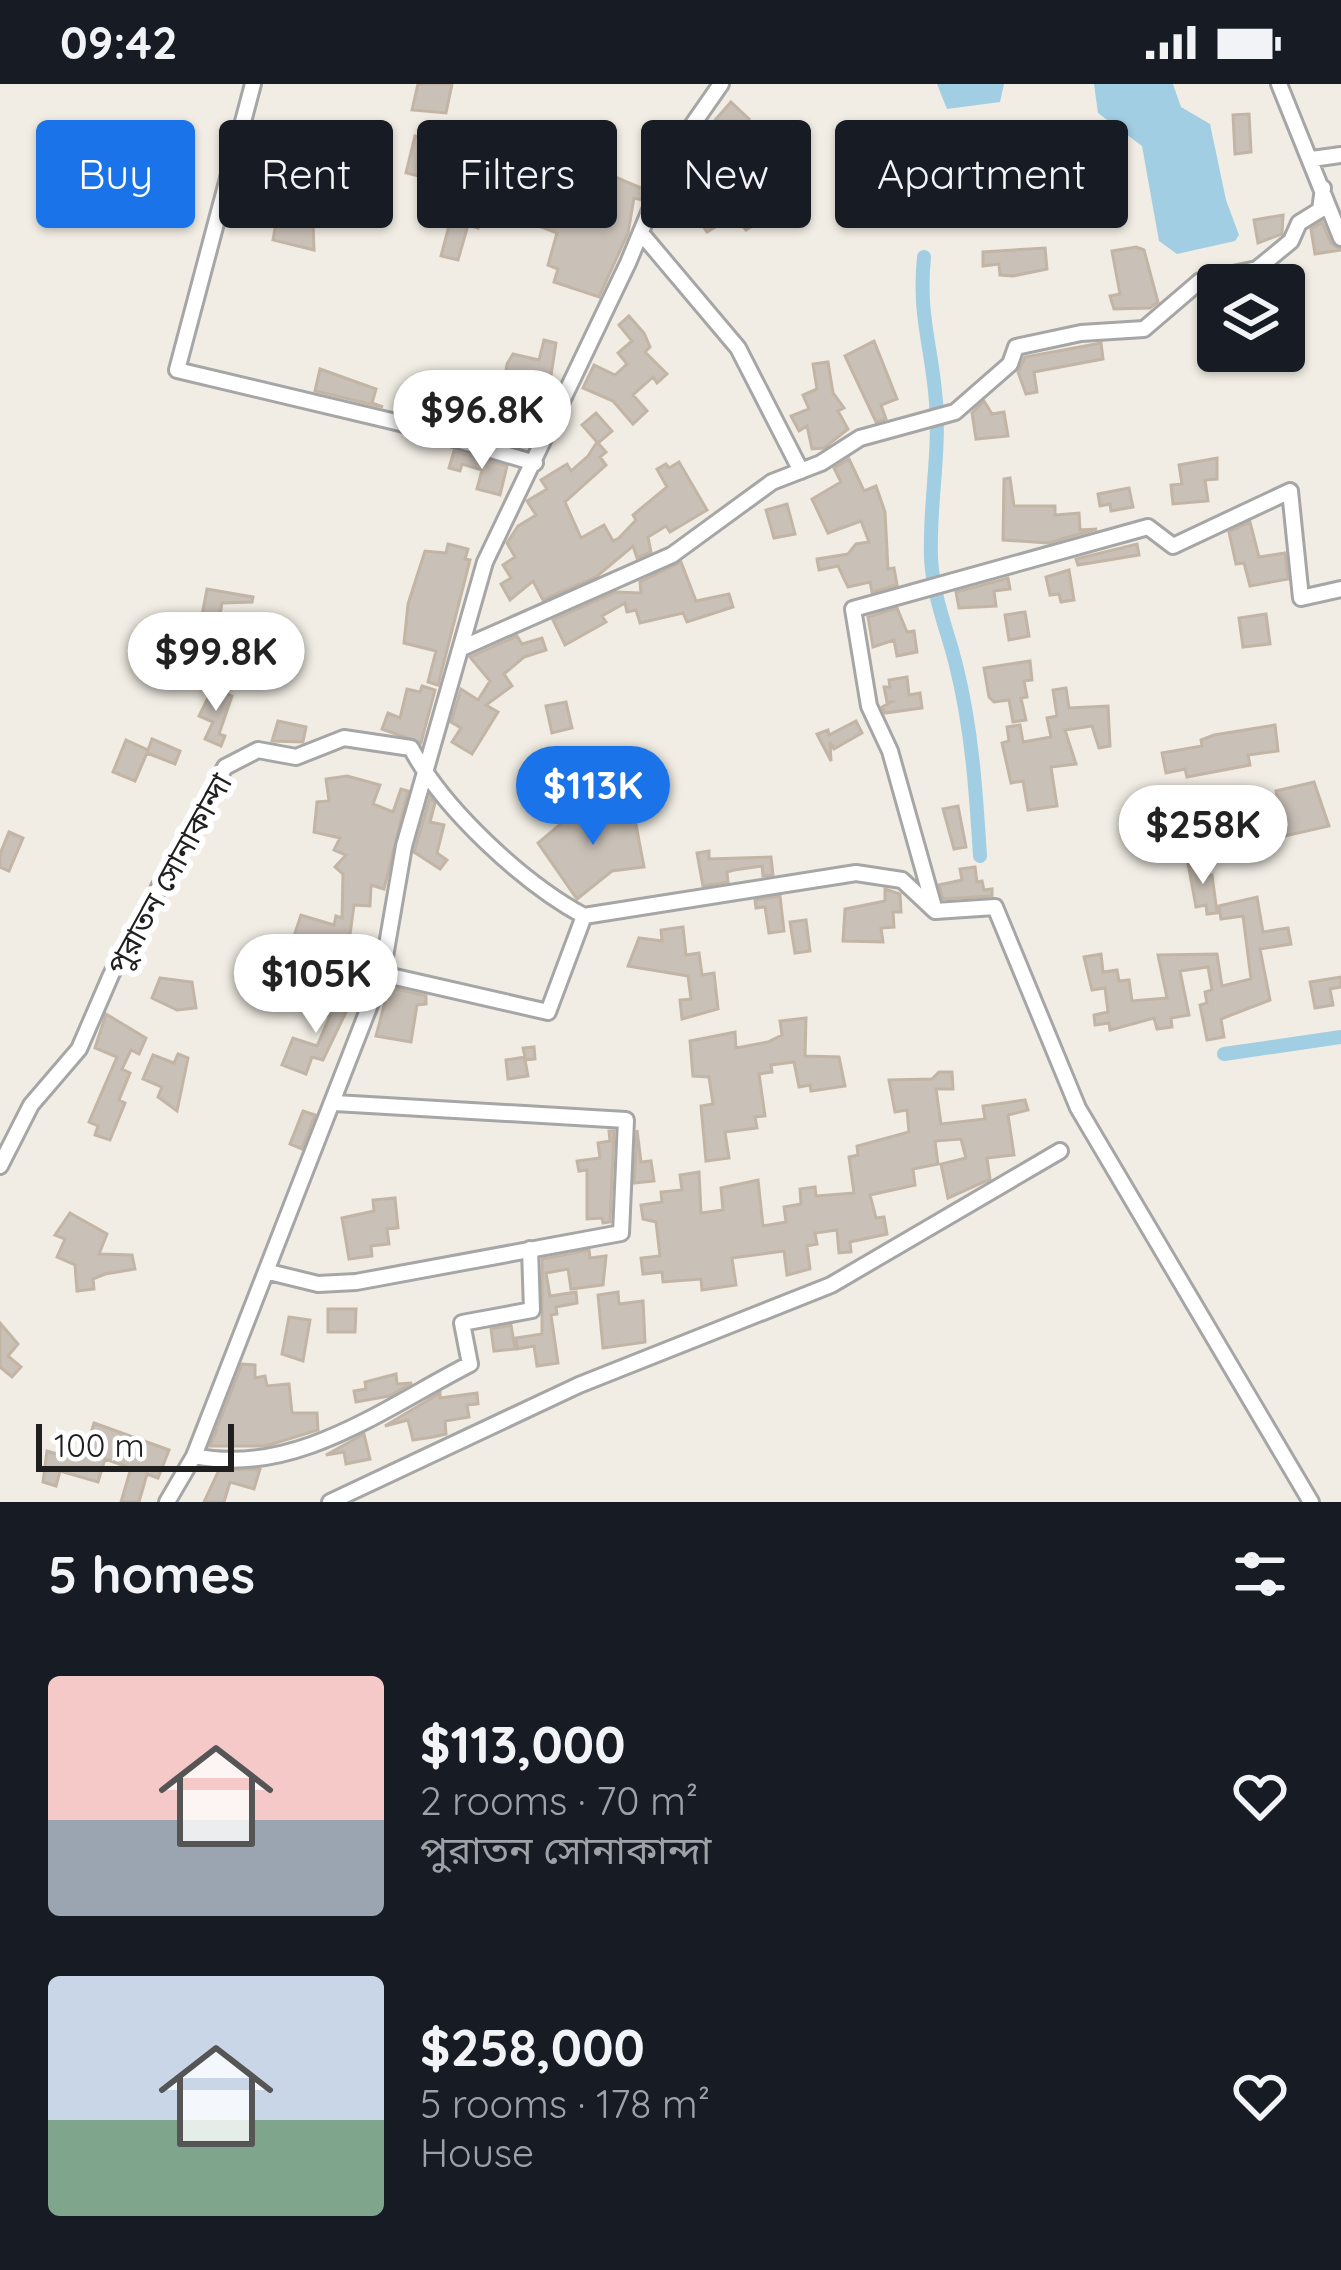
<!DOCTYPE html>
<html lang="en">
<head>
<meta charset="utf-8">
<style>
  :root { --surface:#171b24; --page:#20242c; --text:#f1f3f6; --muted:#9ea1a6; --accent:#1a73e8 }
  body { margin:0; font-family:Quicksand,"Noto Sans Bengali",sans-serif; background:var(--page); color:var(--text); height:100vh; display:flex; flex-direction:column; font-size:45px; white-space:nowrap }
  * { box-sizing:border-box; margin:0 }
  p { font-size:39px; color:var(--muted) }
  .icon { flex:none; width:66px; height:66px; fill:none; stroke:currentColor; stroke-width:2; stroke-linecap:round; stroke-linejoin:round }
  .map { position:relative; height:1418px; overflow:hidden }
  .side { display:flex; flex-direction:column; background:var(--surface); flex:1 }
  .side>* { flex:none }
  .guide { position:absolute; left:36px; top:36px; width:1269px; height:108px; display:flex; gap:24px }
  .fabs { position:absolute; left:1197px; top:180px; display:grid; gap:24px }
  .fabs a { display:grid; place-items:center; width:108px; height:108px; border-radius:12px; background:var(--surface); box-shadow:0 3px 9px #0004; font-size:60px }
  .scale { position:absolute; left:36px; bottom:30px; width:198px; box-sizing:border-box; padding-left:12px; border:6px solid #1f1f1f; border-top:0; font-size:33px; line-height:42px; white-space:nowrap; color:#1f1f1f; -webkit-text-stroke:9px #fff; paint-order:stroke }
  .price { position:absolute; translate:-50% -102px; padding:0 27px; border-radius:42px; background:#fff; color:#222; font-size:39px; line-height:78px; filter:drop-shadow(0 3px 6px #0008) }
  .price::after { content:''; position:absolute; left:50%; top:72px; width:36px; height:27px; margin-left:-18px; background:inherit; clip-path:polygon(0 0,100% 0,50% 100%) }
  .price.active { background:var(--accent); color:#fff }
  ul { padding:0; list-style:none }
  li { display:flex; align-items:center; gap:36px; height:300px; padding:0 48px }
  li span { display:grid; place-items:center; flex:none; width:336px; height:240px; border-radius:12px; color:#555 }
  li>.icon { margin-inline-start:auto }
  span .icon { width:144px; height:144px; fill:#fffc; stroke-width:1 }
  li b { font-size:51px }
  h2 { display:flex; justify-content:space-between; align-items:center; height:144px; padding:0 48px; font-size:51px }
  .pill { padding:0 42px; border-radius:12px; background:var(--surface); box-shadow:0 3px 9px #0004; font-size:42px; line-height:108px }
  .pill.active { background:var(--accent); color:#fff }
  .status { display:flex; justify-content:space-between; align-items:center; height:84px; padding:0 60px; background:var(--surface); direction:ltr }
  .status svg { height:33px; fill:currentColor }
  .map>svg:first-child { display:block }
  .water { fill:#a1cee2 }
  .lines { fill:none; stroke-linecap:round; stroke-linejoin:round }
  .canal { stroke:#a1cee2; stroke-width:14 }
  .building { fill:#c9c0b7; stroke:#c3b5a5; stroke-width:3 }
  .minor-casing { stroke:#a6a6a6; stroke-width:20 }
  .minor { stroke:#fff; stroke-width:14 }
  .labels { text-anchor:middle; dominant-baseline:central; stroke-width:12; stroke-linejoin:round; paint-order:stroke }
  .street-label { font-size:30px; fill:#1f1f1f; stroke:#fff }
</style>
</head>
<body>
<div class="status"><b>09:42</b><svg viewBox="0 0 49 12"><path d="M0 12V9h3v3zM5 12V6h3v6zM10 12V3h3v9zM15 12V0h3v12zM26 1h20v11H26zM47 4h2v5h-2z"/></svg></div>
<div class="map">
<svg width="1341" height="1418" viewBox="0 0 1341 1418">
  <rect width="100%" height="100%" fill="#f1ede4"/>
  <!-- water -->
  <path class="water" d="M937,0H1004L1000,18L947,25Z
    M1094,0H1173L1181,23L1210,40L1226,116L1239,151L1235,157L1177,170L1159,157L1142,62L1098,29Z"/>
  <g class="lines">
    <!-- canal -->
    <path class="canal" d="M924,173C918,233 932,262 936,318C940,371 929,422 931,474C933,513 947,545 956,581C972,645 976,708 980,772
      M1224,970L1341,953"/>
  </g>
  <!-- building -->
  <path class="building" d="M418,0H452L446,29L412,26Z
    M731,18L749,35L726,59L722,52L713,61L703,50Z
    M1249,30L1251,68L1235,70L1233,31Z
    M415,52L432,56L423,93L406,89Z
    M562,59L604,66L598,83L571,74L568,86L555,82Z
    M297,80L313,84L308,101L301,99L293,134L313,139L314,166L273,156L286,84L296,86Z
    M1104,81L1124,83L1125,100L1091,101L1089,83Z
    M594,84L646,106L642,116L634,114L628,149L599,213L554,198L558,185L548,181L557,149L536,141L555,92L588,102Z
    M741,95L769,131L746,146L734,132L707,148L695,130L700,121Z
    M454,123L481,129L478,144L468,141L458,176L441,172Z
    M1283,131L1282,150L1258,159L1254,136Z
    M1322,138L1331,159L1341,166L1315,170L1311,145Z
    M1136,163L1144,166L1158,218L1150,224L1114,225L1110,212L1120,210L1112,167Z
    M1045,164L1047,185L1013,192L1000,191L999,180L983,182V168Z
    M629,232L644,249L650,263L645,268L667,290L657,299L653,293L633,311L647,327L633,340L613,317L583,304L594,281L615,291L627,280L618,269L632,257L619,241Z
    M544,256L556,259L546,324L534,311L527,316L534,327L529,349L498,341L507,280L513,270L539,276Z
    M874,257L897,315L881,321L886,335L876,338L845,272Z
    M1101,259L1103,275L1034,288L1037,308L1026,310L1018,288L1025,273Z
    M828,278L833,309L844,324L838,327L848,345L824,364L812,365L807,342L799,347L791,332L809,325L803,311L817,305L813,280Z
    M320,285L376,305L372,319L383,323L315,307Z
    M984,317L992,330L1004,328L1008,352L976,355L972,329Z
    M596,329L612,347L598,359L606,368L600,373L606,381L565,418L581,454L604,441L613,457L619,454L636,436L633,431L667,403L657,385L666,380L669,384L679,378L707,426L670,448L666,442L648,453L651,468L637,474L633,462L596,493L543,516L533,497L510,516L501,500L511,494L503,481L515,473L507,459L518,442L536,431L527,417L547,405L541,396L567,380L571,387L588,372L597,358L582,341Z
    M454,367L507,382L500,411L477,405L482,386L462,380L460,387L449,384Z
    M1217,374V395L1205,396L1208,417L1173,420L1171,401L1182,400L1179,381Z
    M849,375L864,407L876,402L885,428L888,485L894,484L897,501L872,508L870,498L848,503L838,482L819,486L817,475L848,470L856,460L869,458L861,437L828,449L812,415L841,398L834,384Z
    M1010,394L1014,422H1055V431L1079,429L1080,446L1097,445L1048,459L1003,456L1004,395Z
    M1129,404L1133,423L1111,427L1110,420L1100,422L1098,410Z
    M787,420L795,450L774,454L766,426Z
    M1250,438L1259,473L1285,469L1288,495L1250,502L1244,479L1236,480L1229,448Z
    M448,460L468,465L465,475L470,476L438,601L428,598L436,567L404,559L408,520L425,467L446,469Z
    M1137,460L1139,471L1078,481L1076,475Z
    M681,478L696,517L729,510L733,523L687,538L683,529L640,539L636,526L627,528L625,519L602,532L606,538L565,561L553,536L616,508L641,509L640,498Z
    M1069,486L1074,516L1061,518L1059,510L1050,511L1046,493Z
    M1008,494L1010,505L994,507L996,522L959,524L956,508Z
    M207,505L253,513L252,518L222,519L216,554L228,559L223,572L238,578L234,590L196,574L208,544L200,542Z
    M897,524L907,548L914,547L917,568L897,572L894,556L873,563L868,533Z
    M1025,528L1029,552L1009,556L1005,531Z
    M1266,530L1270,560L1243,563L1239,534Z
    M517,552L522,560L542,554L546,566L524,573L504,590L512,602L486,621L498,628L472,670L452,658L461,644L451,638L461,605L478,616L490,597L470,573Z
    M1030,577L1032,596L1024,597L1027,613L1021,614L1026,636L1013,638L1009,616L994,618L989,613L984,584Z
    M907,593L909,611L920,609L922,624L885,629L882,623L891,618H887L884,603H890L889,596Z
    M422,602L435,606L421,659L382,645L388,629L400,634L407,605L420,608Z
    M213,604L232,612L219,650L225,652L221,662L205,655L213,638L199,632Z
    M1066,604L1069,624L1108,622L1110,662L1099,664L1092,642L1065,646L1076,680L1051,683L1057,722L1028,726L1023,697L1011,699L1002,659L1009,657L1007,643L1020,641L1023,658L1051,653L1047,634L1057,632L1053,606Z
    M566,618L572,644L552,649L546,622Z
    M278,637L306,643L303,658L272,657Z
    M856,637L862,649L834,665L830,658L831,677L817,650L828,646L829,651Z
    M1275,641L1278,667L1248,671L1250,681L1187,693L1185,685L1166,689L1162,669L1202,662L1201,656L1214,651Z
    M152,655L180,667L175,680L147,669L135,697L113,688L126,656L148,666Z
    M347,692L380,701L373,720L393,728L401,705L408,707L384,805L371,801L370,822L354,821L348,865L368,871L363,887L312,876L317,859L294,852L301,831L334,841L336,832L342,834L343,790L335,783L346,771L334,766L340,754L314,748L317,718L329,717L326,695Z
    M1314,698L1329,742L1285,752L1276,707Z
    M430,713L435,719L430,738L444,741L437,769L447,776L440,785L414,768Z
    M610,714L612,732L634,730L644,783L612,787L577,815L538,759L577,726L599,748L595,716Z
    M958,722L966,763L954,765L943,725Z
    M9,748L23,754L9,787L0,783V770Z
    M709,767V775L771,773L773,791L763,792L762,782L734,786L727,788L728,798L703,802L697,769Z
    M1204,777L1206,792L1212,791L1217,829L1207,830L1206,821L1196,823L1188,779Z
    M975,783L977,798L982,797L984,806L992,805V812L943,815L939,801L962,796L960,785Z
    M885,805L900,810L901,828H893L894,843L881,844L883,858L843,857L845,825L885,817Z
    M780,812L784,847L769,849L765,823L756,824L755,816Z
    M1257,813L1263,848L1288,844L1291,860L1260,865L1270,916L1221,935L1224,953L1207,956L1200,921L1207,919L1205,908L1212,906L1208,883L1180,887L1189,931L1171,934L1172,943L1157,945L1154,934L1110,946L1109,939L1095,941L1094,931L1108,928L1105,904L1092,906L1084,873L1101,870L1103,888L1117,886L1119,897L1129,896L1132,917L1167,914L1158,871L1217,870L1222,902L1251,895L1243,832L1221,835L1219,822Z
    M806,836L810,867L795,869L790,838Z
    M683,843L686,871L699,869L702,891L714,889L718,925L682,935L680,916L691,915L688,892L628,882L639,854L662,857L661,846Z
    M1341,893V903L1330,905L1333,921L1315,924L1310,898Z
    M160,894L192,898L196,924L177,926L152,914Z
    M389,903L426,912V920L417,921L411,958L376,952Z
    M314,911L334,914L333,921L347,926L323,976L312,973L306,990L282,981L293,954L317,962L330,932L311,929Z
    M106,930L146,954L139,970L131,966L122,985L130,989L119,1016L125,1019L110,1056L95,1051L98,1042L89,1038L117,973L95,964Z
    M806,934L805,972L839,973L845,1002L811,1007L810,1001L799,1003L794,978L771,981L772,988L759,990L765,1032L755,1033L757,1044L725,1048L729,1074L706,1077L701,1022L713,1020L709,993L693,992L690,957L735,948L736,964L768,958L782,951L780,937Z
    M534,963L535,975L525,976L528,992L508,995L506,976L525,973L523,964Z
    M178,970L188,974L177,1027L158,1013L162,1003L143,995L153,971L174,979Z
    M939,988H952L953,1005H936L941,1040L985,1035L983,1022L1025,1016L1028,1026L1008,1031L1014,1071L987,1074L990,1095L948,1114L941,1080L966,1074L961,1055L935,1057L938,1080L913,1085L915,1101L870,1111L876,1134L884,1133L887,1150L850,1158L851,1168L839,1169L837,1146L815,1149L817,1160L807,1162L810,1185L787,1191L784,1167L732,1174L736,1201L702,1206L701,1195L663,1198L662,1188L643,1190L641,1174L660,1172L656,1138L643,1135L641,1121L662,1118L661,1108L682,1106L680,1091L699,1088L701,1129L723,1126L721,1104L758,1096L763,1142L786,1138L784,1123L801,1120L800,1105L815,1103L816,1112L854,1109L849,1073L858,1071L857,1062L909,1048L907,1026L895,1028L889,996L932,995Z
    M303,1027L315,1031L302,1065L290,1060Z
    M637,1046L641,1078L651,1077L654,1097L634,1099Z
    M609,1047H614L610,1138L603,1139L602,1134L587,1135V1086L579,1087L577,1077L600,1074L598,1059L610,1057Z
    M395,1114L398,1144L387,1145L389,1160L371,1162L372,1172L349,1175L342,1134L374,1127L373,1116Z
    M70,1129L107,1150L99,1170L132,1171L135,1185L105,1190L93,1195L94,1205L77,1207L75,1181L57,1173L65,1155L55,1151Z
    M589,1166L590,1174L606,1172L603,1201L571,1205L568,1185L546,1189L550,1212L576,1208L577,1219L556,1223L557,1230L551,1231L558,1279L537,1282L534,1262L517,1265L516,1254L542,1250V1175Z
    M618,1208L619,1220L643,1217L645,1258L603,1264L598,1211Z
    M328,1225H356L355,1248H328Z
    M289,1233L310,1236L303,1277L282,1270Z
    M0,1239L18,1260L8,1272L21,1283L12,1293L0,1283Z
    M511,1241L515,1265L494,1267L491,1245Z
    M242,1280L255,1281V1294L265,1292L267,1302L289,1300L292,1329H317L318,1346L266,1362H210Z
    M396,1290L397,1300L412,1299L389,1312L356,1318L354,1307L366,1305L365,1298Z
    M440,1309V1314L477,1309L478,1320L467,1321L469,1333L445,1337L446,1350L433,1353L413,1356L408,1336L385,1342Z
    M94,1339L169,1366L158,1394L147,1390L139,1418H121L131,1384L105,1375L98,1398L60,1387L56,1402L43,1398L47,1367L77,1376L80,1365L86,1367Z
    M364,1350L370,1375L346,1380L344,1368L326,1371Z
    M260,1385L254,1405L230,1398L224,1418H204L219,1386Z"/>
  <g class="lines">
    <!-- minor casing -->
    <g class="minor-casing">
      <path id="minor" d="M253,0L177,286L400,339L535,379
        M1279,0L1341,154
        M1312,75L1341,71
        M641,149L738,264L801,387
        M464,563L672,471L772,398L821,379L860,354L955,328L1010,280L1016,263L1081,249L1144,245L1200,197L1257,185L1291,157L1299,139L1320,126L1323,104
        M935,827L890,667L869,622L853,525L1148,443L1173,462L1290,407L1301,514L1341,505
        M382,890L548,928L584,832
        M0,1082L31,1021L79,965L111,891L225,683L258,666L296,673L344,654L411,664C443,725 523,799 584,832L856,789L902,796L935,827L995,823L1078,1024L1311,1418
        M269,1188L318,1200L356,1198L621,1149L626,1036L335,1019
        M194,1372C295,1393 384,1324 470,1280L462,1239L532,1226L530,1165
        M167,1418L194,1372L382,890L404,762L485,478L628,179L675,66L721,0
        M330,1418L579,1301L831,1201L1060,1067"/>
    </g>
    <!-- minor -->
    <use href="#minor" class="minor"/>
  </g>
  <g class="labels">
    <!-- street labels -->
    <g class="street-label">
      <text transform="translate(169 790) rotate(-61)">পুরাতন সোনাকান্দা</text>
    </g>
  </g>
</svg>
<div class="fabs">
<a><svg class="icon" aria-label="layers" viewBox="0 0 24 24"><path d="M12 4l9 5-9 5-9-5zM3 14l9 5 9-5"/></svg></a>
</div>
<div class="scale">100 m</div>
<b class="price" style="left:482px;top:388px">$96.8K</b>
<b class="price" style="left:216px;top:630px">$99.8K</b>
<b class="price active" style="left:593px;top:764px">$113K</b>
<b class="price" style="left:1203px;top:803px">$258K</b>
<b class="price" style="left:316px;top:952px">$105K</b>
<div class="guide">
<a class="pill active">Buy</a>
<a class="pill">Rent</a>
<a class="pill">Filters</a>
<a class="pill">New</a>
<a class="pill">Apartment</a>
</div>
</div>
<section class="side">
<h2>5 homes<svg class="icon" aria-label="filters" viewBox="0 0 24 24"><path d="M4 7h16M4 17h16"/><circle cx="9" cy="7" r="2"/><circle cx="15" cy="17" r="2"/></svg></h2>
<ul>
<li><span style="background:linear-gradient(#f6c9c9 60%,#9aa5b1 0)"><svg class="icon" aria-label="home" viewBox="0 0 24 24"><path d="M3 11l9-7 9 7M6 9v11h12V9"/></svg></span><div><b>$113,000</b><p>2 rooms · 70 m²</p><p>পুরাতন সোনাকান্দা</p></div><svg class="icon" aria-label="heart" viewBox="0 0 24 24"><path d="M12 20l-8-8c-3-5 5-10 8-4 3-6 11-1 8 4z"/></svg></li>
<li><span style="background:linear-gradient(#c9d6e8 60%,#7fa58c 0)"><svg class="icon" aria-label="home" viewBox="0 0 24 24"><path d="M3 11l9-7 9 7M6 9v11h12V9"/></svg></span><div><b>$258,000</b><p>5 rooms · 178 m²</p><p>House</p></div><svg class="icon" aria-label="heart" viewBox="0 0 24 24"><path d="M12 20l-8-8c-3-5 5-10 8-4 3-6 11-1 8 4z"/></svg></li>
</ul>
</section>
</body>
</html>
